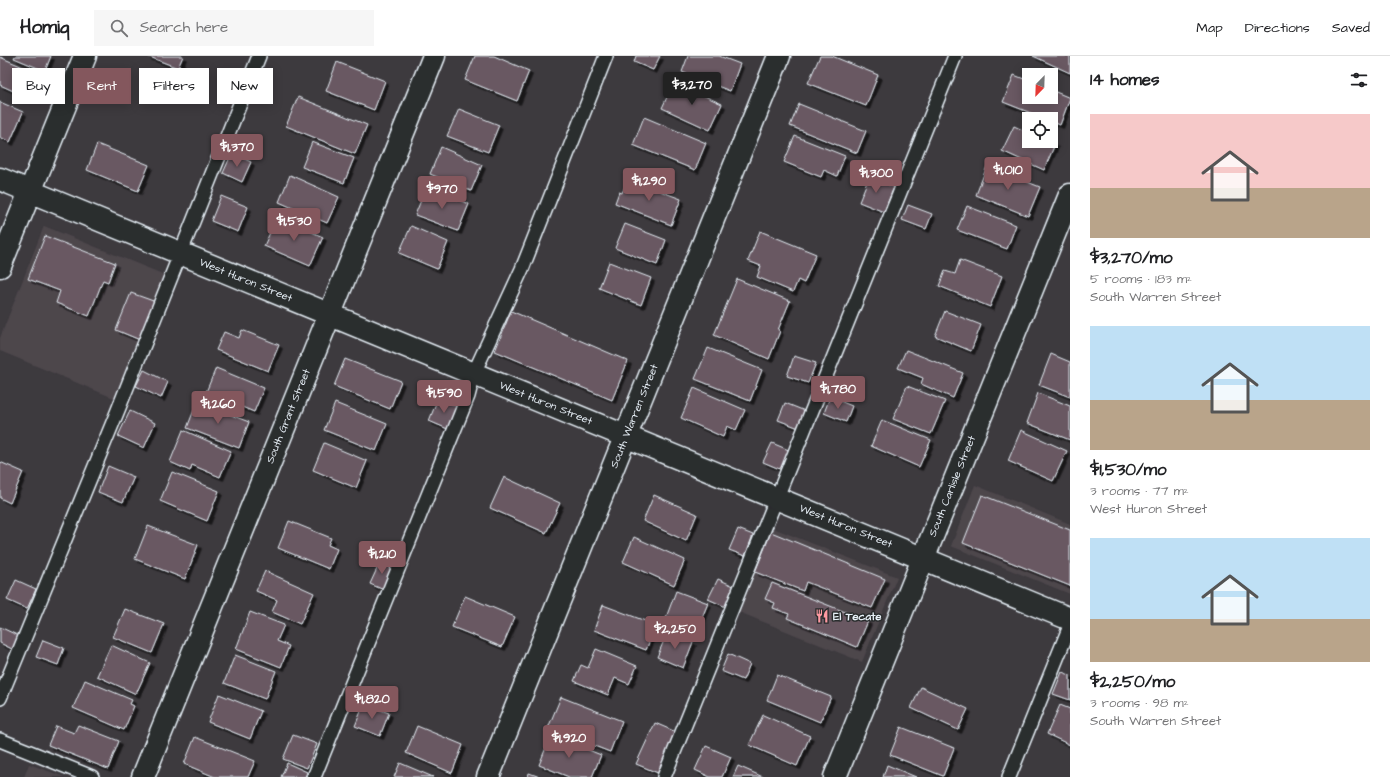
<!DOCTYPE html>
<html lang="en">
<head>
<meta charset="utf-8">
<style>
  :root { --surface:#fff; --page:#f6f6f6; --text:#202124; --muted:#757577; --line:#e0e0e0; --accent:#84575d }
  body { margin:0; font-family:"Architects Daughter",sans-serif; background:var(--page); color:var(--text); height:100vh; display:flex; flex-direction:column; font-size:15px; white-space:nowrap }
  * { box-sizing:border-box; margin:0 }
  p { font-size:13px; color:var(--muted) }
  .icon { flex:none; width:22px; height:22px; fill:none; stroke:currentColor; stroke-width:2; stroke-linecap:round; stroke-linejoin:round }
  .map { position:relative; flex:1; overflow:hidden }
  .sheet { display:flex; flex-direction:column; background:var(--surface); width:320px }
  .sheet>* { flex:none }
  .banner { position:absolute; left:12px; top:12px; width:380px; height:36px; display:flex; gap:8px }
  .needle { width:26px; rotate:203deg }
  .tools { position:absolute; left:1022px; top:12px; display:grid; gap:8px }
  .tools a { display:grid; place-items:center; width:36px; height:36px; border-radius:0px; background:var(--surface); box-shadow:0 2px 10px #0003; font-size:20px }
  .price { position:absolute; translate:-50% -34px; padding:0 9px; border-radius:4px; background:var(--accent); color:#fff; font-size:13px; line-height:26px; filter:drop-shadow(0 1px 2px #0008) }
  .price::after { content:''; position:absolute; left:50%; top:24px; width:12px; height:9px; margin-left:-6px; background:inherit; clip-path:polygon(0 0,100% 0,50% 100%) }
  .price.active { background:#222; color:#fff }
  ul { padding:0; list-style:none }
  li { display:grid; align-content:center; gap:8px; height:212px; padding:0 20px }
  li span { display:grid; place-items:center; height:124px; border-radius:0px; color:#555 }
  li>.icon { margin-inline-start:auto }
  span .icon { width:72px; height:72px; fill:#fffc; stroke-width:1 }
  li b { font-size:17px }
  h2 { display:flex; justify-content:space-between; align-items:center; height:48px; padding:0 20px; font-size:17px }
  .pill { padding:0 14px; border-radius:0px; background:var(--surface); box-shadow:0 2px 10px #0003; font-size:14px; line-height:36px }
  .pill.active { background:var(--accent); color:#fff }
  header { display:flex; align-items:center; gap:24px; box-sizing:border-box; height:56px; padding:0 20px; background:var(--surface); border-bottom:1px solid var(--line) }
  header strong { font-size:19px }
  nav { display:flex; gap:22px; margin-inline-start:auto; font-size:14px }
  .search { width:280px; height:36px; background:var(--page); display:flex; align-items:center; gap:10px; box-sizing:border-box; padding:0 14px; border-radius:0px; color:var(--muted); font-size:15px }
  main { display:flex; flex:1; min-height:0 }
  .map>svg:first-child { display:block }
  .built { fill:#4d464c }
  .building { fill:#695862; stroke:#e8f1f8; filter:url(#shadow) }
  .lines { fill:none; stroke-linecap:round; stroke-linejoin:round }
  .lane-casing { stroke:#e8f1f8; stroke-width:16 }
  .street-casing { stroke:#e8f1f8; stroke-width:25 }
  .lane { stroke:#2a2d2e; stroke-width:13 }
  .street { stroke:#2a2d2e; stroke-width:22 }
  .labels { text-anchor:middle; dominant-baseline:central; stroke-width:3; stroke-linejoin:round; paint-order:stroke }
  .street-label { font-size:11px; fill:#e8f1f8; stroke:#2a2d2e }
  .poi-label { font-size:11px; font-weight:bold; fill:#e8f1f8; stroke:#2a2d2e; text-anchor:start }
</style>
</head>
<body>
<header>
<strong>Homiq</strong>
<div class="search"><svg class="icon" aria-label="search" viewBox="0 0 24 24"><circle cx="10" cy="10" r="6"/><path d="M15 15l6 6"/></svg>Search here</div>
<nav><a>Map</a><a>Directions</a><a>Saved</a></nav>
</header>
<main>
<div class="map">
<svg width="1070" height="721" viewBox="0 0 1070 721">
  <defs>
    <filter id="shadow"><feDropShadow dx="3.5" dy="3.5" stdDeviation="0" flood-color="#0009"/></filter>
  </defs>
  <rect width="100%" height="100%" fill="#3d3a3e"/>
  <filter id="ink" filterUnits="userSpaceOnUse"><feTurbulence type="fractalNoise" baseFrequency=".025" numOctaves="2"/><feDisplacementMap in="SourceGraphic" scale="8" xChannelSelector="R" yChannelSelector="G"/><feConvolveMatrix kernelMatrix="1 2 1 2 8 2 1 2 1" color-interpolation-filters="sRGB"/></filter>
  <g filter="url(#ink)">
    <!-- built -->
    <path class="built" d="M44,170L165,219L116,343L0,295V282Z
      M975,429L1070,468V538L951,490Z
      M773,472L897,521L862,606L739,556Z
      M29,708L64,721H24Z"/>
    <!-- building -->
    <path class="building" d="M15,0H51L45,15L14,2Z
      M147,0H183L178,12Z
      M475,0H494L529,15L517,45L465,24Z
      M636,0H660L653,14L634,6Z
      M688,0H719L740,8L730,35L682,16Z
      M820,0H832L878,19L866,50L808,27Z
      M1033,0H1070V17Z
      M0,1L39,18L29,42L0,29Z
      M337,6L385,25L374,54L326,35Z
      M1014,19L1029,25V41H1051V34L1070,42L1060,69L1051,65V63H1046L1003,46Z
      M674,26L722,48L710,74L662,52Z
      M298,41L367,69L355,98L286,70Z
      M0,46L23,56L10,86L0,81Z
      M799,48L866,75L857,97L790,70Z
      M459,53L499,69L488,96L447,80Z
      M644,61L706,87L695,114L633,89Z
      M1014,70L1029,77V85H1048L1055,88L1044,114L1002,95Z
      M795,80L845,100L837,120L824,114L821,121L784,106Z
      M312,86L354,102L344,127L302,111Z
      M97,88L149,109L138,135L87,114Z
      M441,91L482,109L471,135L430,118Z
      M232,97L251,106L242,126L223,117Z
      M987,110L1040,131L1028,160L976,139Z
      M290,119L339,141L327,167L279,146Z
      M869,121L894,131L884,156L859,146Z
      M628,123L681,143L671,169L615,147L619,136L622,137Z
      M426,132L469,148L458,175L415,159Z
      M221,140L248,151L238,176L211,165Z
      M908,149L932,158L926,173L902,164Z
      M967,150L1016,169L1007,193L957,174Z
      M277,161L323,181L310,210L264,190Z
      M625,168L666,184L657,209L615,192Z
      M411,170L448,186L437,213L399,197Z
      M760,175L816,198L804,227L798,224L793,236L757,221L761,210L748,205Z
      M45,180L115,207L108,226L103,224L89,260L56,247L60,235L28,223Z
      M960,204L1002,220L990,251L939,230L945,215L955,218Z
      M609,206L651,222L641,249L599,232Z
      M737,223L790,245L778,274L780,275L769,303L714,279Z
      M131,237L156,246L140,284L116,274Z
      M511,255L628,305L612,344L495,295Z
      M945,255L981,269L971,295L935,280Z
      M242,274L279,289L268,315L216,294L224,276L239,282Z
      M708,292L762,314L750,345L695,323Z
      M906,294L963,317L953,342L921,328L923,322L898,312Z
      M1051,298L1070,306V341L1039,329Z
      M794,300L816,307L808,327L787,320Z
      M345,303L401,325L390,353L334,330Z
      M216,312L264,332L254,356L206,336Z
      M144,314L168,326L161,342L136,330Z
      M907,330L945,345L931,378L893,363Z
      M694,332L745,354L736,374L727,370L723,381L681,362Z
      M1038,337L1070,350V384L1027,367Z
      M830,341L852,350L846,366L824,357Z
      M438,342L459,351L450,374L429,365Z
      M197,346L249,366L239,392L187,372Z
      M335,347L387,368L376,395L324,374Z
      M785,347L805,355L799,372L778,364Z
      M130,355L155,367L144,392L118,380Z
      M882,364L931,384L919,411L871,390Z
      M183,374L231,395L220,421L192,409L190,415L170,406Z
      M1021,374L1067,395L1053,425L1008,405Z
      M324,387L367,405L356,432L313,414Z
      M772,387L791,395L782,414L763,406Z
      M0,406L23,416L10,447L0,442Z
      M108,410L134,421L123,446L98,436Z
      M172,416L219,435L207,465L160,445Z
      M504,421L560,447L546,477L490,452Z
      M654,439L697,458L686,485L643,465Z
      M982,439L1070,474V530L963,487Z
      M289,465L331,482L328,489L337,493L329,513L278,492Z
      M148,470L198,489L185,523L135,503Z
      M738,473L753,479L745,500L729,494Z
      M771,476L885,523L872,552L806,526L803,535L755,516Z
      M634,481L685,504L674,529L623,506Z
      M381,504L395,511L384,534L370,528Z
      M265,515L314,537L300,568L272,556L277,544L256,535Z
      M718,523L736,531L726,551L708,543Z
      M16,524L36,533L27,553L7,544Z
      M772,527L868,565L857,591L787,562L789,558L773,552L775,547L765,543Z
      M676,535L708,547L695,579L664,567Z
      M465,540L515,561L502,591L452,571Z
      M603,549L656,569L646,594L594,574Z
      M125,553L164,568L152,597L113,581Z
      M250,556L284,569L277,585L289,590L281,611L236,593Z
      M0,571L19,580L12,593L0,587Z
      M668,575L693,586L683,612L657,601Z
      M43,584L64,592L58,609L36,601Z
      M111,589L150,607L136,638L97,620Z
      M596,593L637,610L629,628L615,622L608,639L574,625L581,609L588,612Z
      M728,598L750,608L743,624L721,615Z
      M235,599L276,615L265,643L224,627Z
      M1062,616L1070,619V644L1053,638Z
      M777,619L831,641L820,666L767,644Z
      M85,624L132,644L130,648L134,650L124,674L73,652Z
      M921,631L968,653L958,674L911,652Z
      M219,638L261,655L250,683L208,666Z
      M561,641L622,665L610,696L548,672Z
      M364,648L389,657L380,680L355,670Z
      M1060,649L1070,653V689L1047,678Z
      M763,659L810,680L797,710L749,689Z
      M655,667L676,676L658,717L636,708Z
      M78,669L119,685L108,713L48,689L56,670L74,677Z
      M417,670L463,689L452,717L406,697Z
      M901,671L954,692L943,720L890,699Z
      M293,679L317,688L307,712L283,703Z
      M551,679L601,699L592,721H569L539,709Z
      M195,681L255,705L248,721H215L184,708Z
      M706,690L731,701L722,721H710L695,714Z
      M287,707L307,716L305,721H281Z
      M400,707L433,721H394Z
      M887,709L916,721H883Z
      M738,710L763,721H733Z
      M529,717L540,721H528Z"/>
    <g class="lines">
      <!-- lane casing -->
      <g class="lane-casing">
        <path id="lane" d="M0,642L118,354L259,0
          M0,684L92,721
          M314,721L468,340L474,317L522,213L606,0
          M664,721L955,0
          M1009,721L1070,570"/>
      </g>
      <!-- street casing -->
      <g class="street-casing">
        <path id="street" d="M0,123L1070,563
          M0,210L85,0
          M143,721L434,0
          M488,721L779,0
          M835,721L1070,139"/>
      </g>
      <!-- lane -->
      <use href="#lane" class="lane"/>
      <!-- street -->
      <use href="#street" class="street"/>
    </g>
  </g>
  <!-- icons -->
  <defs>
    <g id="restaurant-bare" transform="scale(1.08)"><path d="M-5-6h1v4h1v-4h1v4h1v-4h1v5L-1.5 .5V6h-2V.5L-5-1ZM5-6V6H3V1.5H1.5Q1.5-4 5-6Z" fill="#ff9aa2" stroke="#2a2d2e" stroke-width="2.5" paint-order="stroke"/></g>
  </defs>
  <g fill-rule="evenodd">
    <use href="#restaurant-bare" x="822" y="560"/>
  </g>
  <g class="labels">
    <!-- street labels -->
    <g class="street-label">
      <text transform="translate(246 224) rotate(22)">West Huron Street</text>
      <text transform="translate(546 347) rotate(22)">West Huron Street</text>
      <text transform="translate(288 360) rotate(-68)">South Grant Street</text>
      <text transform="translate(634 360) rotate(-68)">South Warren Street</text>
      <text transform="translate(952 430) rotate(-68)">South Carlisle Street</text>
      <text transform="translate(846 470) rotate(22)">West Huron Street</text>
    </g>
    <!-- poi labels -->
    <g class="poi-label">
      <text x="833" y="560">El Tecate</text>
    </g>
  </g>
</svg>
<div class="tools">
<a><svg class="needle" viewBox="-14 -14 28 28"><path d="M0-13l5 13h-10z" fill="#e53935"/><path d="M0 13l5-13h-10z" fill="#757577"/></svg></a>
<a><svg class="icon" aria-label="locate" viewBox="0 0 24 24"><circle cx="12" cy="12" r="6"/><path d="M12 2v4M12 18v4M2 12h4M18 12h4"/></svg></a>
</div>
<b class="price active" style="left:692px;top:50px">$3,270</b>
<b class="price" style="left:237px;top:112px">$1,370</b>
<b class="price" style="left:1008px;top:135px">$1,010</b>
<b class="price" style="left:876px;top:138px">$1,300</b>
<b class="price" style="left:649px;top:146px">$1,290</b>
<b class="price" style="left:442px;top:154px">$970</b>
<b class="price" style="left:294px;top:186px">$1,530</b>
<b class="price" style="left:838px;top:354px">$1,780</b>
<b class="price" style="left:444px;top:358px">$1,590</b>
<b class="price" style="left:218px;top:369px">$1,260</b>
<b class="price" style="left:382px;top:519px">$1,210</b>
<b class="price" style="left:675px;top:594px">$2,250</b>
<b class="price" style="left:372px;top:664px">$1,820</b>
<b class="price" style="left:569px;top:703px">$1,920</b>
<div class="banner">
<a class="pill">Buy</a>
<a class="pill active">Rent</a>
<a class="pill">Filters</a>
<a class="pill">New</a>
</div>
</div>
<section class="sheet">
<h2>14 homes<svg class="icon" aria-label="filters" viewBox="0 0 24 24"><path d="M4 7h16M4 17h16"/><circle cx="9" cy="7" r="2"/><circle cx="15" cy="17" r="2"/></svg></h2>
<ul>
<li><span style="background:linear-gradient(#f6c9c9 60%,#b9a48a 0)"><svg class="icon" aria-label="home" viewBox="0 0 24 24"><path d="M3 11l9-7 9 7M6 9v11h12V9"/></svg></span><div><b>$3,270/mo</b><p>5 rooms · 183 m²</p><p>South Warren Street</p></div></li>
<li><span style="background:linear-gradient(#bfe0f5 60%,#b9a48a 0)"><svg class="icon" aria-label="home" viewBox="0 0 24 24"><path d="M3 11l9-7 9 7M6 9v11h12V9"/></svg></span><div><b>$1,530/mo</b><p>3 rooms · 77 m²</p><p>West Huron Street</p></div></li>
<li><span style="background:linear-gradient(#bfe0f5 65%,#b9a48a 0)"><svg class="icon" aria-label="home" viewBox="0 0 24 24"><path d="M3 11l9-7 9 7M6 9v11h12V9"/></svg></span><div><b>$2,250/mo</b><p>3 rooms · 98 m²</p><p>South Warren Street</p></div></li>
</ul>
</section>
</main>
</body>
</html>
